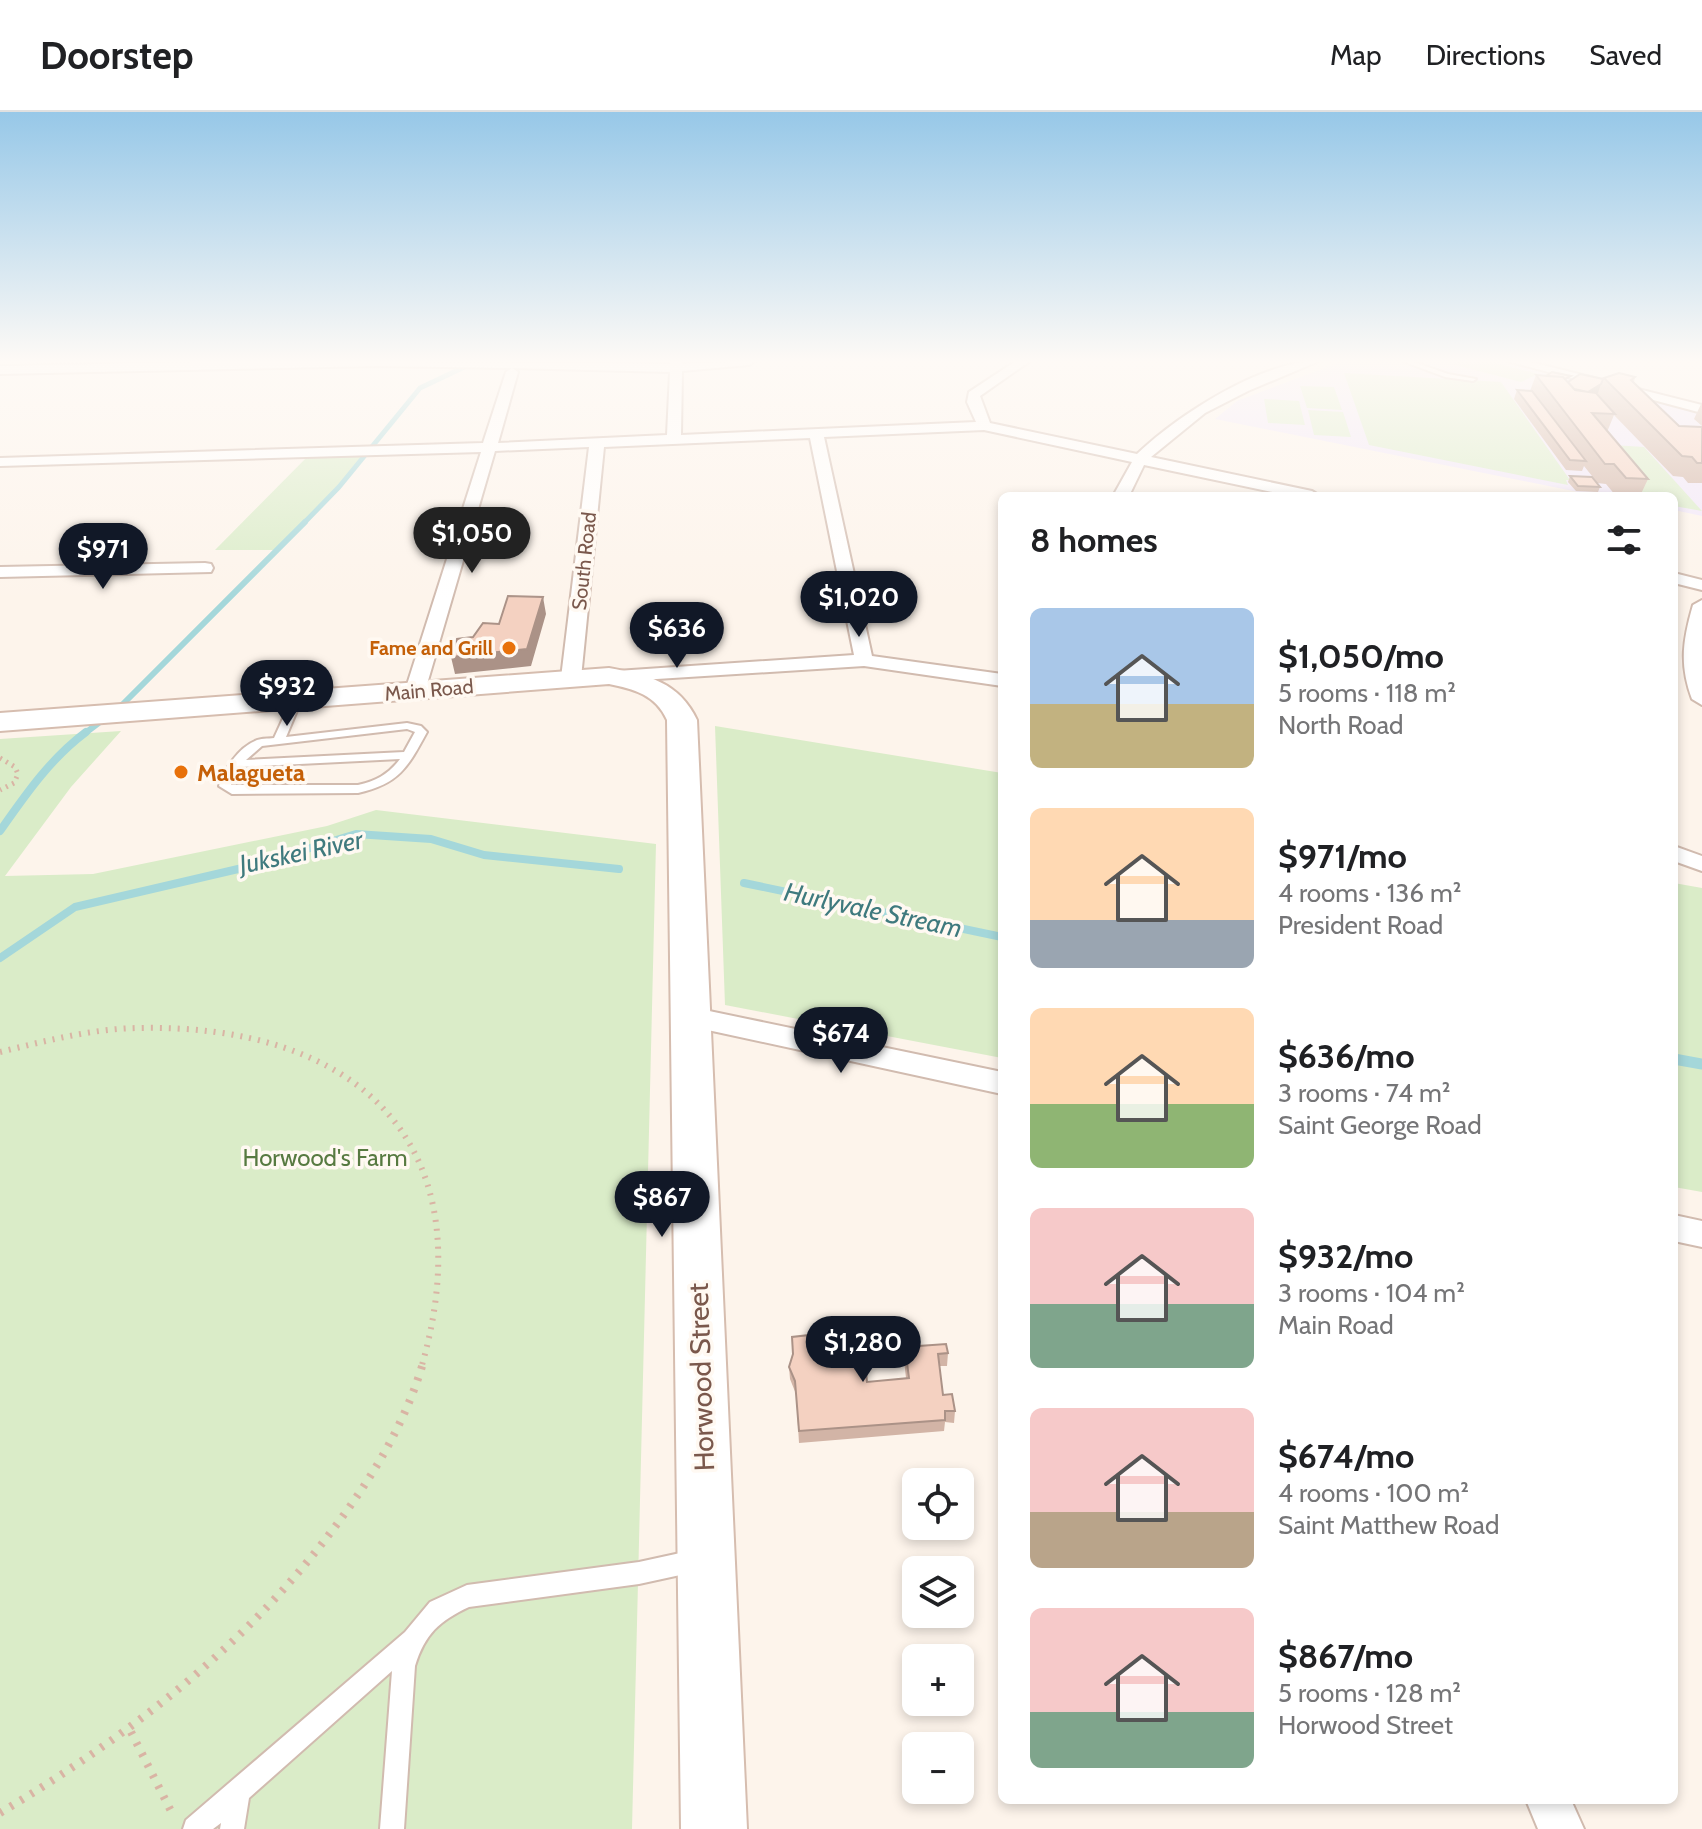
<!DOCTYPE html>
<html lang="en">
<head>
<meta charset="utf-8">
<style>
  :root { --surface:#fff; --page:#f2f2f2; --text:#202124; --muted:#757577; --line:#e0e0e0; --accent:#111827 }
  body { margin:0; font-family:Cabin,sans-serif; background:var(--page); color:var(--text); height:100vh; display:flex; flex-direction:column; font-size:30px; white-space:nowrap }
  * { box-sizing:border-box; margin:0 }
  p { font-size:26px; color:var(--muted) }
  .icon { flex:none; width:44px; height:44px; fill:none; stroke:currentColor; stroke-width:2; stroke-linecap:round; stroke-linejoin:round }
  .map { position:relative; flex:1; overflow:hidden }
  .details { position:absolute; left:998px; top:380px; width:680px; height:1312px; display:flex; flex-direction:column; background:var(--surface); border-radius:12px; box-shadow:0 4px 12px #0003 }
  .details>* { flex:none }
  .fabs { position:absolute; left:902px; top:1356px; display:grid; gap:16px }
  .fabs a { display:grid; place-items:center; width:72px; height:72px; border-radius:12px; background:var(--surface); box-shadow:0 4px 12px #0003; font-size:40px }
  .price { position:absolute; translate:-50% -68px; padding:0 18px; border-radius:28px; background:var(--accent); color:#fff; font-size:26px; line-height:52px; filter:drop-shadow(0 2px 4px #0008) }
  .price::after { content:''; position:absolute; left:50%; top:48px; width:24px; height:18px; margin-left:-12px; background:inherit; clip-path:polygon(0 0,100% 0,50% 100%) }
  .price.on { background:#222; color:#fff }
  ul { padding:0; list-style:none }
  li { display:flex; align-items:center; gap:24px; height:200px; padding:0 32px }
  li span { display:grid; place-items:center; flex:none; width:224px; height:160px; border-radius:12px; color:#555 }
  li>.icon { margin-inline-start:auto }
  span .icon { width:96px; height:96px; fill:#fffc; stroke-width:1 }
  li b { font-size:34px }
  h2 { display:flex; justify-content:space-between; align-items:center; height:96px; padding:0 32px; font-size:34px }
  header { display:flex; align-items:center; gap:48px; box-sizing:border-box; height:112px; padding:0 40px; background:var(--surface); border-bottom:2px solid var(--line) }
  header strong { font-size:38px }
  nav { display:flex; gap:44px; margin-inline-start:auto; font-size:28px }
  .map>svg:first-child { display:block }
  .education { fill:#f1e7fa }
  .green { fill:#daecc8 }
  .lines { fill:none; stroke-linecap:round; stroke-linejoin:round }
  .stream-far3 { stroke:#a4d7da; stroke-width:5 }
  .stream-far2 { stroke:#a4d7da; stroke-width:6 }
  .stream-far1 { stroke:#a4d7da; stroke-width:8 }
  .stream { stroke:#a4d7da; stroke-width:11 }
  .lane-casing { stroke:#d1bbaf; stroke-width:4 }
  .street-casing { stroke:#d1bbaf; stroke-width:4 }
  .secondary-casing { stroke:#d6bdaf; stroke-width:4 }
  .path-far2 { stroke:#d9b4a4; stroke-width:5; stroke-dasharray:2 5; stroke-linecap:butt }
  .path-far1 { stroke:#d9b4a4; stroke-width:6; stroke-dasharray:2 7; stroke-linecap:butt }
  .path { stroke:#d9b4a4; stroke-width:8; stroke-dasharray:3 9; stroke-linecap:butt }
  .lane { fill:#fff; fill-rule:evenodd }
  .street { fill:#fff; fill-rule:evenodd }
  .secondary { fill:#fff; fill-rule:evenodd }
  .wall { fill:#d2b4a6 }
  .shaded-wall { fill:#ab9287 }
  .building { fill:#f4d1c1; stroke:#ab9287; stroke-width:2 }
  .food-dot { fill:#e8710a; stroke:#fff9f2; stroke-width:3 }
  .labels { text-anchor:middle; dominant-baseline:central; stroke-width:7; stroke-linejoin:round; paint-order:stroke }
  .far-street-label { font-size:20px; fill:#7a584c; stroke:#fff9f2 }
  .far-food-label { font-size:20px; font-weight:bold; fill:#c56008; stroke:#fff9f2; text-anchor:end }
  .food-label { font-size:24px; font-weight:bold; fill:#c56008; stroke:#fff9f2; text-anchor:start }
  .park-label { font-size:24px; fill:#577a41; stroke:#fff9f2 }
  .water-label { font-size:26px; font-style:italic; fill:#3f7a7e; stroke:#fff9f2 }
  .near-street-label { font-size:28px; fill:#7a584c; stroke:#fff9f2 }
</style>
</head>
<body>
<header>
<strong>Doorstep</strong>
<nav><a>Map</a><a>Directions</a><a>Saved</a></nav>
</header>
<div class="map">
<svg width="1702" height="1717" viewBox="0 0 1702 1717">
  <rect width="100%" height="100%" fill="#fdf4eb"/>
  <!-- education -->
  <path class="education" d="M1343,249H1497L1702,300V404L1674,398V384H1598L1215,307L1237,289Z"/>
  <!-- green -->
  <path class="green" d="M1460,249H1488L1538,262L1521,270L1452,252Z
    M1344,261L1501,270L1570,368H1566L1568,373L1369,333Z
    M1300,274L1334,275L1342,298L1307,296Z
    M1264,287L1299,289L1305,313L1268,311Z
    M1308,298L1343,300L1351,325L1314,323Z
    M1597,332L1644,335L1702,399L1674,394V384H1640Z
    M370,340L276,438H215L309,343Z
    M715,614L1002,661V946L725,893Z
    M121,619L71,675L5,764L93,762L327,714L376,698L656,732L632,1717H0V627Z
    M1674,771L1702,776V1080L1674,1075Z"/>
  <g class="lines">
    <!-- stream-far3 -->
    <path class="stream-far3" d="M303,412L339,375L420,276L477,249"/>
    <!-- stream-far2 -->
    <path class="stream-far2" d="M84,622L121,594L305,410"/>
    <!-- stream-far1 -->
    <path class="stream-far1" d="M0,719C26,682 50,647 86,620
      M744,771L1002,825
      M0,846L75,795L251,754L356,722L431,727L484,743L619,757"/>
    <!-- stream -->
    <path class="stream" d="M1674,947L1702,952"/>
    <!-- lane casing -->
    <g class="lane-casing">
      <path id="lane" d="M1402,249H1411L1448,262L1476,267L1473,269L1445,265Z
        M296,586L301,589L286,625L407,611L421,614L427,620C408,655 399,672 358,681L232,682L219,674C224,658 238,636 255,629C260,626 268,627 274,626L291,589ZM407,617L415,620L404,640L246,648L262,634ZM400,647C389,662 376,669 358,673H231L240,655Z
        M694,1438L702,1441L705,1449L702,1457L694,1460L639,1472L469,1495C439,1509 425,1522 415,1554L404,1717H380L392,1559L249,1686L244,1717H220L221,1711L213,1717H183L186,1708L405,1520L430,1490L467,1473L639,1450Z"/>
    </g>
    <!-- street casing -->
    <g class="street-casing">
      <path id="street" d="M253,249L670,252V249H682V252L755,249L749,253L682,259L681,323L976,310L967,290L969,280L1016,249H1030L980,284L990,311L1137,342C1178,303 1261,249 1319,249L1248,279L1205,301L1151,345L1312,379L1320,384H1291L1144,353L1129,384H1113L1132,350L984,318L824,325L872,544L1002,562V574L864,554L609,570L599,564L602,560L854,543L810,326L604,335L581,566L571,572L561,566L589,335L495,339L425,579L415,585L405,579L481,340L0,354V346L483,331L506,260L512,256L377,254L0,262V254ZM512,256L670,260L667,323L498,331L518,260Z
        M1507,249H1527L1702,293V301Z
        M205,451L211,452L213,456L211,460L0,465V455Z
        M1674,461L1702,468V478L1674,471Z
        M1702,488V593L1692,587C1679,552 1683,528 1693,493Z
        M1674,734L1702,744V759L1674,749Z
        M690,895L1002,960V982L680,912L676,905L680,898Z
        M1674,1103L1702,1109V1135L1674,1129Z
        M1526,1688H1571L1584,1717H1538Z"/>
    </g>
    <!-- secondary casing -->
    <g class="secondary-casing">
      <path id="secondary" d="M609,556C648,563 679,570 697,608L747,1717H681L667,608C656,583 634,577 609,572L0,619V601Z"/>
    </g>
    <!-- path-far2 -->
    <path class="path-far2" d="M0,646L15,655L18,662L14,671L0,678"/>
    <!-- path-far1 -->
    <path class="path-far1" d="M0,940C45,929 91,917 137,916C355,911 486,1029 422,1253"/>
    <!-- path -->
    <path class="path" d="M131,1620L174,1705
      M0,1701C128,1624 244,1536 334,1416C372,1366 405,1312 423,1251"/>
    <!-- lane -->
    <use href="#lane" class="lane"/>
    <!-- street -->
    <use href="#street" class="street"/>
    <!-- secondary -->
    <use href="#secondary" class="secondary"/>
  </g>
  <!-- wall -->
  <path class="wall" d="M1536,263L1569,269L1568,270L1603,267L1604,266L1635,265L1634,270L1679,314L1702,315V371H1688L1683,365L1673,364L1614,303L1607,320L1648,367L1640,384H1616L1606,372L1597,371L1600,375L1598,380L1576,379L1568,370L1570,364L1596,369L1584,354L1582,359L1566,358L1514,287L1517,278L1530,279Z
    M1702,290V314L1694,307Z
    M871,1216L874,1238V1251H865L867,1270L906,1266L904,1248L905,1235L948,1241L947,1254H939L943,1283L955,1299L954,1311L945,1310L944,1319L799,1331L796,1282L790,1267L789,1255Z"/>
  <!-- shaded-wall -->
  <path class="shaded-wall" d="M1601,272L1598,281L1583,289L1587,280Z
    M543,485L546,502L531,554L455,562L451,545Z"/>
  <!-- building -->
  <path class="building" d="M1552,260L1571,264L1565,267L1563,265L1546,264Z
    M1619,261L1635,265L1631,268L1679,314L1702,315V351H1697L1692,345L1682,344L1604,266Z
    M1580,262L1603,267L1601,272L1588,280L1574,277L1568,270Z
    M1536,263L1563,265L1575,278L1596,281L1615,302L1592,301L1648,367L1626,366L1614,352H1605Z
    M1517,278L1532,279L1586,349L1570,348Z
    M1570,364L1592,365L1600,375L1578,374Z
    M508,484L543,485L527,537L451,545L457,527L473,525L483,511L499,512Z
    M871,1216L874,1238L864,1239L867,1270L909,1266L905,1235L946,1232L948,1241L938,1242L943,1283L952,1282L955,1299H945V1308L799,1319L795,1269L789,1255L793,1242L792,1225Z"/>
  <!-- sky -->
  <linearGradient id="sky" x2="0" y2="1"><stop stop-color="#97c8e8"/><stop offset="0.51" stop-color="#fefaf6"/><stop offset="1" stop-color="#fefaf6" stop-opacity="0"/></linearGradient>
  <rect width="1702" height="489" fill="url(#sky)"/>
  <!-- markers -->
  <g class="food-dot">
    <circle cx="509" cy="536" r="8"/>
    <circle cx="181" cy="660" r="8"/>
  </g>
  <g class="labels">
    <!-- far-street labels -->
    <g class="far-street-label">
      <text transform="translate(584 449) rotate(-84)">South Road</text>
      <text transform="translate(429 578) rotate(-5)">Main Road</text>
    </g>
    <!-- far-food labels -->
    <g class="far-food-label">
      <text x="493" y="536">Fame and Grill</text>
    </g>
    <!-- food labels -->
    <g class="food-label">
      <text x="197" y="660">Malagueta</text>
    </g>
    <!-- park labels -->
    <g class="park-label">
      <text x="325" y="1045">Horwood's Farm</text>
    </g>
    <!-- water labels -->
    <g class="water-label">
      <text transform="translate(301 740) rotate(-12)">Jukskei River</text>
      <text transform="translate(873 798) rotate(12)">Hurlyvale Stream</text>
    </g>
    <!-- near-street labels -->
    <g class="near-street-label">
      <text transform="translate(701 1265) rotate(-92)">Horwood Street</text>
    </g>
  </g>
</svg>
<div class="fabs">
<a><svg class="icon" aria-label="locate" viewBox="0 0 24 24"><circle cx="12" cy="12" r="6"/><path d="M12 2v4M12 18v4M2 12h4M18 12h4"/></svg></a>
<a><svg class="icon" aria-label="layers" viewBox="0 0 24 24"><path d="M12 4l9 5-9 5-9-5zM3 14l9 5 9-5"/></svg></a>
<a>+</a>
<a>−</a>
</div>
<b class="price on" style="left:472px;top:463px">$1,050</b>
<b class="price" style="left:103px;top:479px">$971</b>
<b class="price" style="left:859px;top:527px">$1,020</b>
<b class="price" style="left:677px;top:558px">$636</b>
<b class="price" style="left:287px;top:616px">$932</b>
<b class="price" style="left:841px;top:963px">$674</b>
<b class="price" style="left:662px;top:1127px">$867</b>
<b class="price" style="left:863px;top:1272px">$1,280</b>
<section class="details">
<h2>8 homes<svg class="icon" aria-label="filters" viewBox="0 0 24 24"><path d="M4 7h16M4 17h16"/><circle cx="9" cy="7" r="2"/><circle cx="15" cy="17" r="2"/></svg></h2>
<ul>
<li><span style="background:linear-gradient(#a9c7e8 60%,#c2b280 0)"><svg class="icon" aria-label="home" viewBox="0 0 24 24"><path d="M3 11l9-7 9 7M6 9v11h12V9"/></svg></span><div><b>$1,050/mo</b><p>5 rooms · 118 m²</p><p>North Road</p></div></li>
<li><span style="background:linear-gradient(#ffd9b3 70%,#9aa5b1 0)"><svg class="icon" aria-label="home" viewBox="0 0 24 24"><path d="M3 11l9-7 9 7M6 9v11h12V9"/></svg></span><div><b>$971/mo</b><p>4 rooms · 136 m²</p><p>President Road</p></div></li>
<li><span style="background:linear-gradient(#ffd9b3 60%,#8fb573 0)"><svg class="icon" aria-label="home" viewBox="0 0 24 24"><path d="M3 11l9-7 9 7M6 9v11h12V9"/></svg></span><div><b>$636/mo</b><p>3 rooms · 74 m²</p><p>Saint George Road</p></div></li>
<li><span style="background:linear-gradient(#f6c9c9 60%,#7fa58c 0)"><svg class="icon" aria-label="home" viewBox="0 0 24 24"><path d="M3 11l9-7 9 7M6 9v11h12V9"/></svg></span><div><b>$932/mo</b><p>3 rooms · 104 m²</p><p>Main Road</p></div></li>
<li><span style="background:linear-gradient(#f6c9c9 65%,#b9a48a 0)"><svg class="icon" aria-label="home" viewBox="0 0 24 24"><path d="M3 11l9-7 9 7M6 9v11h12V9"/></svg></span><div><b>$674/mo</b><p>4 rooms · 100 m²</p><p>Saint Matthew Road</p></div></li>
<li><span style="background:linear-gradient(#f6c9c9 65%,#7fa58c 0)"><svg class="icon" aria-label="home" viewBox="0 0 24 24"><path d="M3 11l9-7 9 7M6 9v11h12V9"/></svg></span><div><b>$867/mo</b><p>5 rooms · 128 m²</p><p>Horwood Street</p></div></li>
</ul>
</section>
</div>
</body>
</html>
